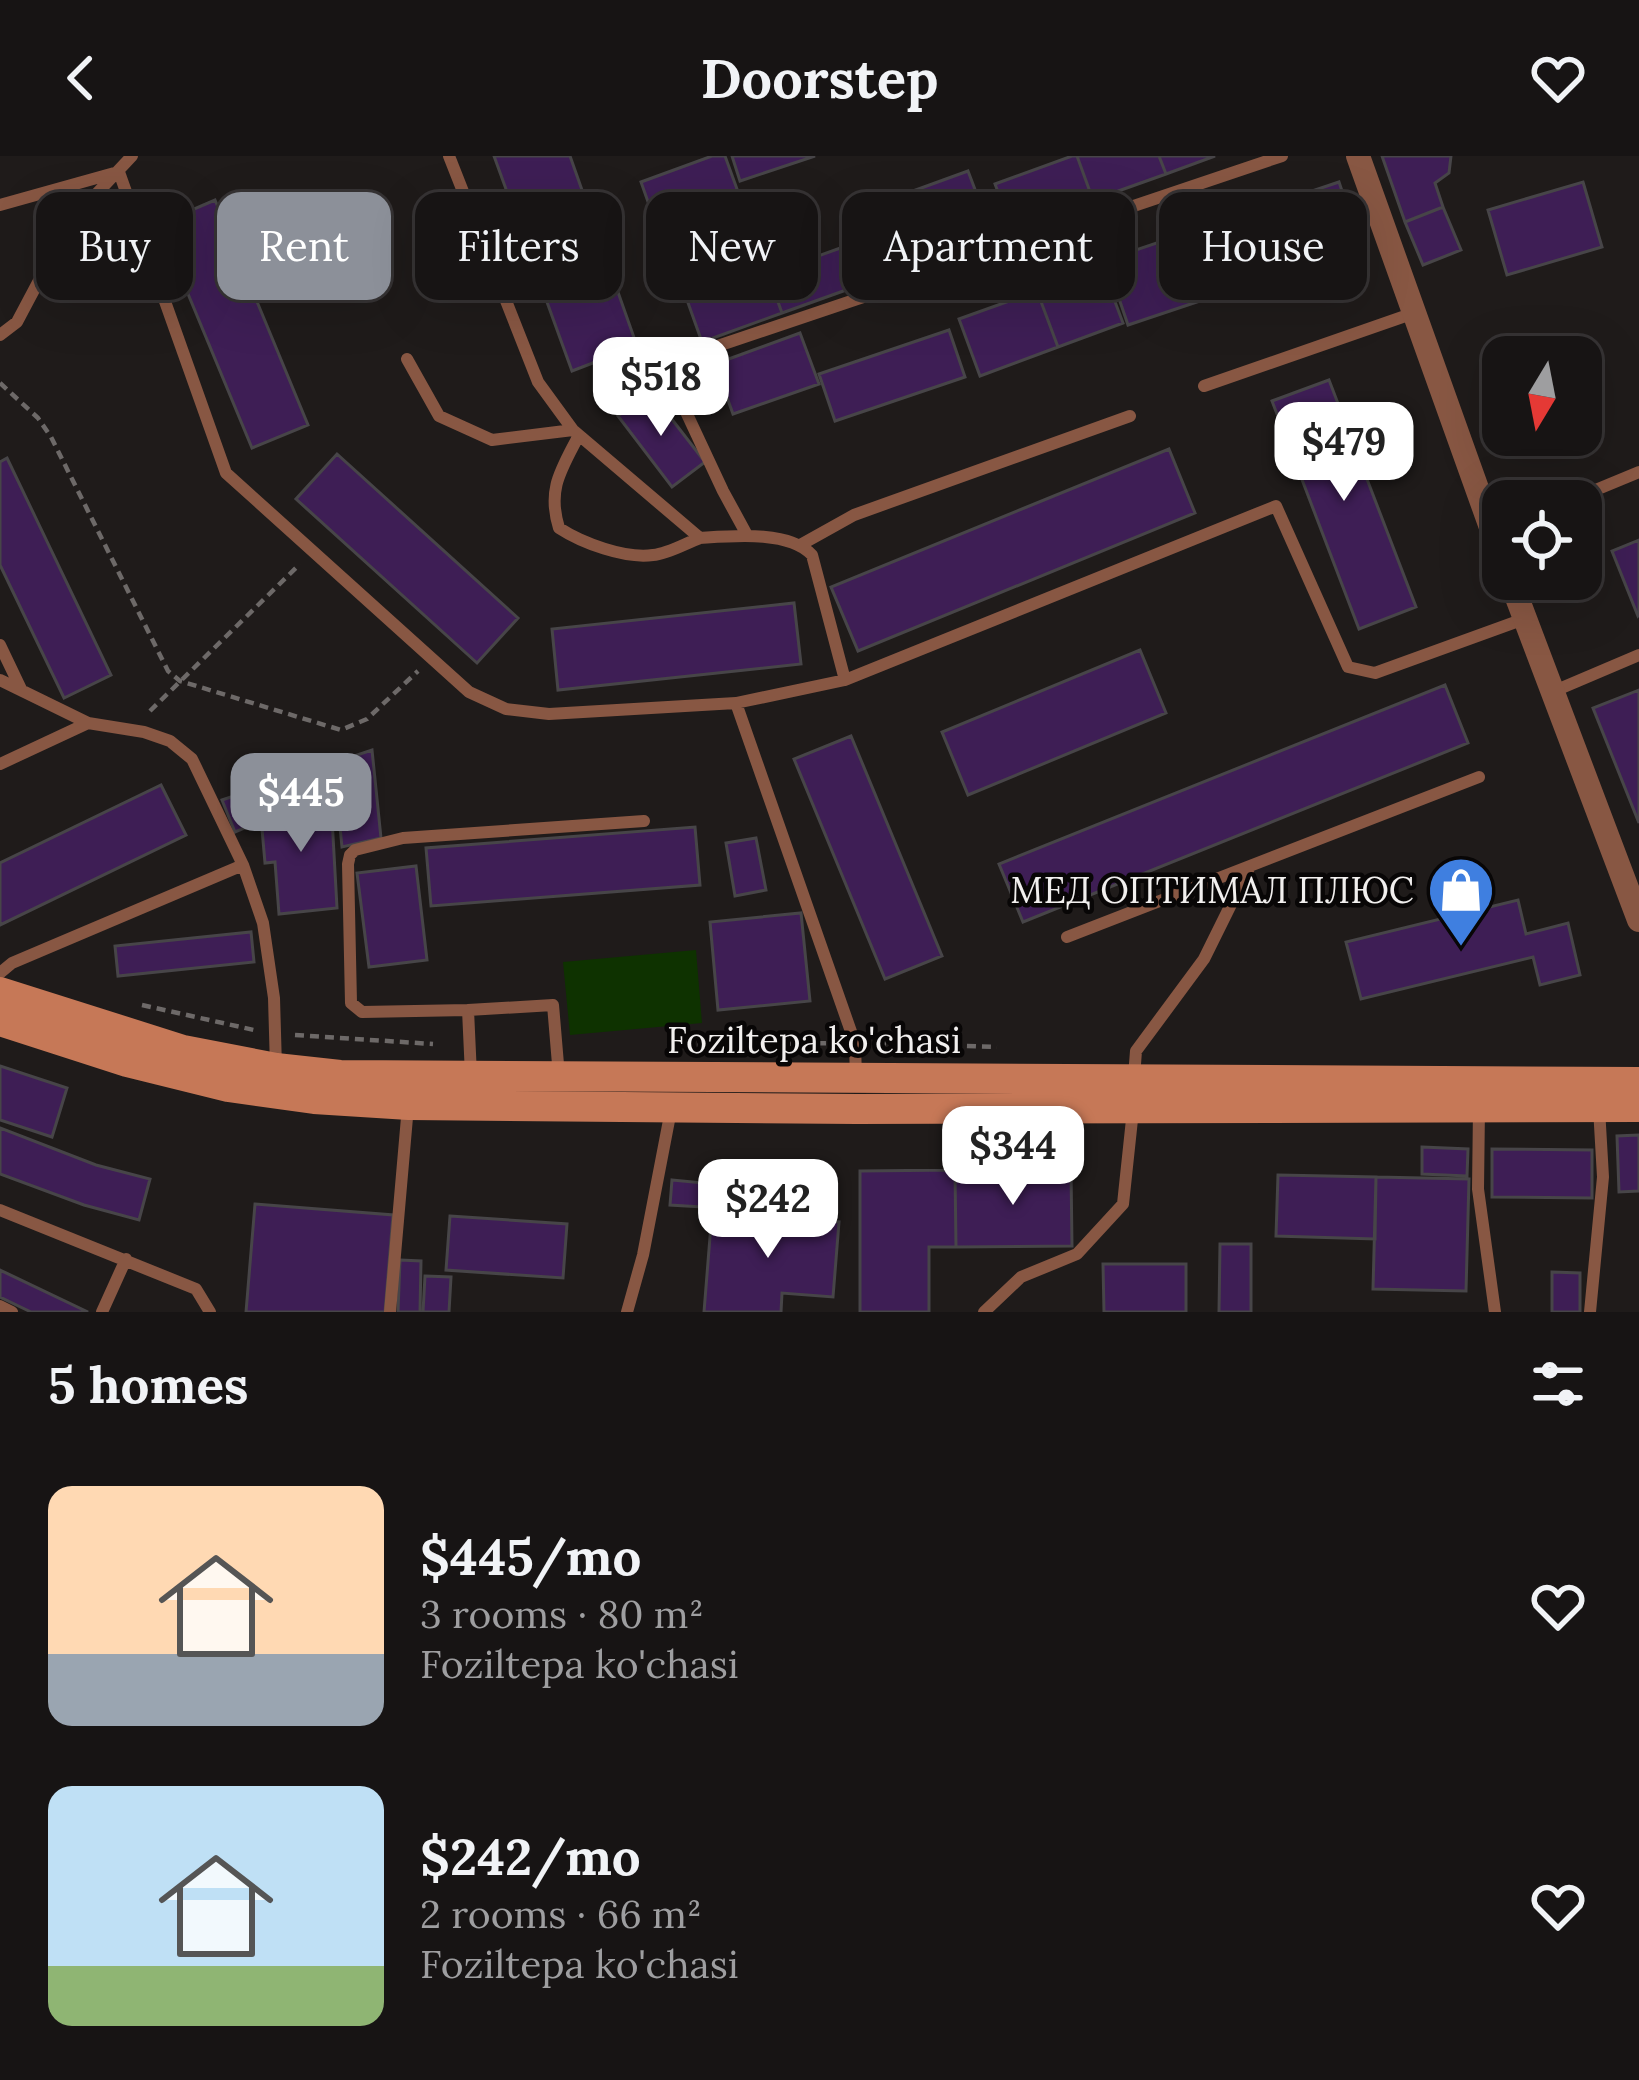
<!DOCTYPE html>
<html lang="en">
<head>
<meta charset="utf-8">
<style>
  :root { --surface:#171414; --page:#201d1d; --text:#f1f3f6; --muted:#9e9ea0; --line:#363334; --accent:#8c9099 }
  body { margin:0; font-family:Lora,serif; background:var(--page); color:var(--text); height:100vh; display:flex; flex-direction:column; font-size:45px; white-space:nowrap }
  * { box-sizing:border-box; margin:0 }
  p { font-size:39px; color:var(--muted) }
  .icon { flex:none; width:66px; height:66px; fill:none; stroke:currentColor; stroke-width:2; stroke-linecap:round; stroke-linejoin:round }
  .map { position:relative; height:1156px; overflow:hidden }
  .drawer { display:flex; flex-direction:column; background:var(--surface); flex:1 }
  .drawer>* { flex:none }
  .banner { position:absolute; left:36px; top:36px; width:1569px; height:108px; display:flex; gap:24px }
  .needle { width:78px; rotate:190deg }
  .controls { position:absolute; left:1482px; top:180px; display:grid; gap:24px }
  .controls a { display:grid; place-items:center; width:120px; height:120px; border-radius:24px; background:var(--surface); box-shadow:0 12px 48px #0002,0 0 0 3px var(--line); font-size:60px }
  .price { position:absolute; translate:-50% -102px; padding:0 27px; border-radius:24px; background:#fff; color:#222; font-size:39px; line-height:78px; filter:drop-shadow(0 3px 6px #0008) }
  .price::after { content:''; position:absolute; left:50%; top:72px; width:36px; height:27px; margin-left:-18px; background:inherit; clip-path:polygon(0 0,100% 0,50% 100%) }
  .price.on { background:var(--accent); color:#fff }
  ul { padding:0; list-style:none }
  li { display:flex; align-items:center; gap:36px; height:300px; padding:0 48px }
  li span { display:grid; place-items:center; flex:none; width:336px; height:240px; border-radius:24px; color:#555 }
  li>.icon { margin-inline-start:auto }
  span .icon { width:144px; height:144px; fill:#fffc; stroke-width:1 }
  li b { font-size:51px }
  h2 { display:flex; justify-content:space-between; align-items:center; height:144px; padding:0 48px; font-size:51px }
  .chip { padding:0 42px; border-radius:24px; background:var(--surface); box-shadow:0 12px 48px #0002,0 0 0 3px var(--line); font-size:42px; line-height:108px }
  .chip.on { background:var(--accent); color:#fff }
  header { display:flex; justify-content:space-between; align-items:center; height:156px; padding:0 48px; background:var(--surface); font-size:54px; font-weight:800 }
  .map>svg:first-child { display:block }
  .green { fill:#0e3200 }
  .building { fill:#3e1e55; stroke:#474548; stroke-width:3 }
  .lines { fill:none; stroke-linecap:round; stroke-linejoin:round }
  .path { stroke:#6d6968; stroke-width:4.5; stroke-dasharray:9 6; stroke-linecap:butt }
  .lane { stroke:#885743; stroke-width:12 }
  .street { stroke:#885743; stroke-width:24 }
  .secondary { stroke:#c67857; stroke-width:30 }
  .labels { text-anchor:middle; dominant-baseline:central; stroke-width:9; stroke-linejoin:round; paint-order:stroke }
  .poi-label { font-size:36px; fill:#f1efee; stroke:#080606; text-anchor:end }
  .street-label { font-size:36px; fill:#f1efee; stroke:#080606 }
</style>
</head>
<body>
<header><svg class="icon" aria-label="back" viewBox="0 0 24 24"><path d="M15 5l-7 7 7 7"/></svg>Doorstep<svg class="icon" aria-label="heart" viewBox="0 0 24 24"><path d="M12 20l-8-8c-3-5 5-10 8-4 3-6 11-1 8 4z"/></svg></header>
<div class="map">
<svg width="1639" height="1156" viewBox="0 0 1639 1156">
  <rect width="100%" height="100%" fill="#1f1b1a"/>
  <!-- green -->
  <path class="green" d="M696,794L702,867L570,879L563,806Z"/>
  <!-- building -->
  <path class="building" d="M494,0H570L637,190L572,215Z
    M712,0H725L782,157L702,186L677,116L732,96L716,54L658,74L641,26Z
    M732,0H815L740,25Z
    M1072,0H1077L1093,44L1012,73L995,28Z
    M1077,0H1159L1166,18L1093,44Z
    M1159,0H1215L1166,18Z
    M1382,0H1451L1449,17L1435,27L1443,51L1405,66Z
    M968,15L979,44L999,37L1012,73L937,101L913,35Z
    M1339,26L1361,91L1128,169L1106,104Z
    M1583,26L1602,91L1507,119L1488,54Z
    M215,44L308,269L252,292L159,68Z
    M1443,51L1461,94L1423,109L1405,66Z
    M923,62L937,101L860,129L846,90Z
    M846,90L860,129L782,157L768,118Z
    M1102,111L1123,167L1058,191L1037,135Z
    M1037,135L1058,191L980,220L959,163Z
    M949,174L965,221L835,265L819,218Z
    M800,177L819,228L733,258L715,208Z
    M1329,224L1416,451L1359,473L1272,245Z
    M650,235L705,306L672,331L618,260Z
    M1169,293L1195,357L858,495L831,431Z
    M337,298L518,462L477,507L296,343Z
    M7,302L111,519L64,542L0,409V306Z
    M1639,384V459L1638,460L1612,395Z
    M794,447L801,508L558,534L552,473Z
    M1140,494L1166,557L968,639L942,576Z
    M1445,529L1468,587L1023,766L999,708Z
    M1639,534V667L1593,552Z
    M851,580L942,800L885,823L794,603Z
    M372,594L381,682L342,691L338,652L354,649L351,627L301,643L252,646L259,666L235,676L222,644Z
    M161,629L186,679L0,769V707Z
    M331,644L337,752L279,758L275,706L265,707L260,650Z
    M695,671L700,729L431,750L426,692Z
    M756,682L766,734L735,740L726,687Z
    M416,710L427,804L369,811L357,717Z
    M1518,744L1526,778L1568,767L1580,819L1540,829L1533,801L1361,843L1346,786Z
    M801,757L810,845L718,854L710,766Z
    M251,776L254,806L118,820L115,790Z
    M0,910L67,932L52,981L0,964Z
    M0,972L96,1009L150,1023L139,1064L84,1049L0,1018Z
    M1639,979V1035L1619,1036L1617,980Z
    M1422,991L1468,993L1467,1020L1422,1018Z
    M1492,993L1592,994V1042L1492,1041Z
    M955,1014L956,1091H929V1156H860V1015Z
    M955,1014H1071L1072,1090L956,1091Z
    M1278,1019L1376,1021L1375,1083L1276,1080Z
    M1376,1021L1469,1023L1466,1135L1373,1133Z
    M672,1024L704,1027L702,1051L670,1049Z
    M255,1048L393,1059L385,1156H246Z
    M712,1056L839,1066L833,1141L782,1137L781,1156H704Z
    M450,1060L567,1068L563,1122L446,1114Z
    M1220,1088H1251V1156H1219Z
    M400,1104L421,1105L420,1156H398Z
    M1103,1108H1186V1156H1104Z
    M0,1114L88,1156H31L0,1141Z
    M1552,1116L1580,1117V1156H1552Z
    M425,1120L451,1121L449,1156H423Z"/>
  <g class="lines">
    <!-- path -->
    <path class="path" d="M0,227L38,262L51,281L168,515L180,525L341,574L367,563L418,515
      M150,555L300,408
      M142,849L254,874
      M295,879L433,888
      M877,887L997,891
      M667,890L835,887"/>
    <!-- lane -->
    <path class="lane" d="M449,0L538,226L573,274L700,382C731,380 789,374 812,399L845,524
      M119,16L226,317L469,536L506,553L549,558L736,547L855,887L856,922
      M0,49L118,16
      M0,179L17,166L70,66L132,0
      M407,203L439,260L492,284L573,274
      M1204,230L1414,157
      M579,279C561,314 547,333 559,372C582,387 625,403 653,399C668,398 686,387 700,382
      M1569,345L1639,316
      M747,379L723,335L673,228V217L682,202L1282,0
      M802,388L854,359L1130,260
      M0,489L21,533
      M0,524L88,567L144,576L170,585L192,603L243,709L263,767L274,842L276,911
      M1552,536L1639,499
      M736,547L845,524L1276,350L1348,511L1375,517L1524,463
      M0,608L88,567
      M1067,781L1479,621
      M0,817L12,807L243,709
      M468,854L553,849L559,920
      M471,919L468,854L362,856L351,847L348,708L350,699L355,694L403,682L644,665
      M1134,921L1136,895L1204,803L1250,710
      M1479,952L1478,1033L1495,1156
      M0,1054L196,1133L210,1156
      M0,1150L12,1156
      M102,1156L126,1103
      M390,1156L408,950
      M627,1156L643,1099L671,954
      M984,1156L1021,1121L1077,1098L1123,1048L1133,954
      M1590,1156L1603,1021L1599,952"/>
    <!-- street -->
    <path class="street" d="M1358,0L1503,405
      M1510,423L1639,764"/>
    <!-- secondary -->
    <path class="secondary" d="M0,836L183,894L276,912L340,919L1639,926
      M0,865L127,906L228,931L314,943L409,949L857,953L1639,951"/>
  </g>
  <!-- icons -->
  <defs>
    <g id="shop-pin" transform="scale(3.45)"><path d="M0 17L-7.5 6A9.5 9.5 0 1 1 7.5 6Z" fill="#3f7fe0" stroke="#080606"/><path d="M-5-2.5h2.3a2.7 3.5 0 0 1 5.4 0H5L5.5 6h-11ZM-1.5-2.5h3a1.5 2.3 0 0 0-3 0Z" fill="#fff"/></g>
  </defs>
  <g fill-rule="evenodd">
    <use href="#shop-pin" x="1461" y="734"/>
  </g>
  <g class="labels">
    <!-- poi labels -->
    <g class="poi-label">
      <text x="1414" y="734">МЕД ОПТИМАЛ ПЛЮС</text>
    </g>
    <!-- street labels -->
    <g class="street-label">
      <text x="814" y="884">Foziltepa ko'chasi</text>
    </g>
  </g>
</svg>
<div class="controls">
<a><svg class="needle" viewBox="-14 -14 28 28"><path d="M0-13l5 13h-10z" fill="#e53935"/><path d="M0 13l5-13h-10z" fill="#9e9ea0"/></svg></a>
<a><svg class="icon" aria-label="locate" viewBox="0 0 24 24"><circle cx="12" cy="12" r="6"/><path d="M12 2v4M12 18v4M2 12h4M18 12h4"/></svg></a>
</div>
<b class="price" style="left:661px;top:283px">$518</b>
<b class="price" style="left:1344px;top:348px">$479</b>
<b class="price on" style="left:301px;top:699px">$445</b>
<b class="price" style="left:1013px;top:1052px">$344</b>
<b class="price" style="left:768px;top:1105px">$242</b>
<div class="banner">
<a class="chip">Buy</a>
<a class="chip on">Rent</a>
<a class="chip">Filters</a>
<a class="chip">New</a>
<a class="chip">Apartment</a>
<a class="chip">House</a>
</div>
</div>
<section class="drawer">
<h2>5 homes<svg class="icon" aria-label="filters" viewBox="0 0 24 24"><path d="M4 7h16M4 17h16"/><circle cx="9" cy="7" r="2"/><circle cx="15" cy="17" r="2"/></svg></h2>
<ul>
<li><span style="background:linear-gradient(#ffd9b3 70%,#9aa5b1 0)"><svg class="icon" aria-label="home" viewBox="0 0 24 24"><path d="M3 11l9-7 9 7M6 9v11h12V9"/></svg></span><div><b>$445/mo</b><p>3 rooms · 80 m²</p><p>Foziltepa ko'chasi</p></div><svg class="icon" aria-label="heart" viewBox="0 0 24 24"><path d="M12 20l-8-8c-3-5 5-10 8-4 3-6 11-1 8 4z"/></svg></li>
<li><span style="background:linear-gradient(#bfe0f5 75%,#8fb573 0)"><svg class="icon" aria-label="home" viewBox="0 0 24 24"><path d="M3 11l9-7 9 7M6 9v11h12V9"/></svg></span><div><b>$242/mo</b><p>2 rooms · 66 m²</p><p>Foziltepa ko'chasi</p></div><svg class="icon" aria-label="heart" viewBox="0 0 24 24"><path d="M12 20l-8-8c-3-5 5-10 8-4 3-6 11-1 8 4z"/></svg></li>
</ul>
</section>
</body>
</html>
